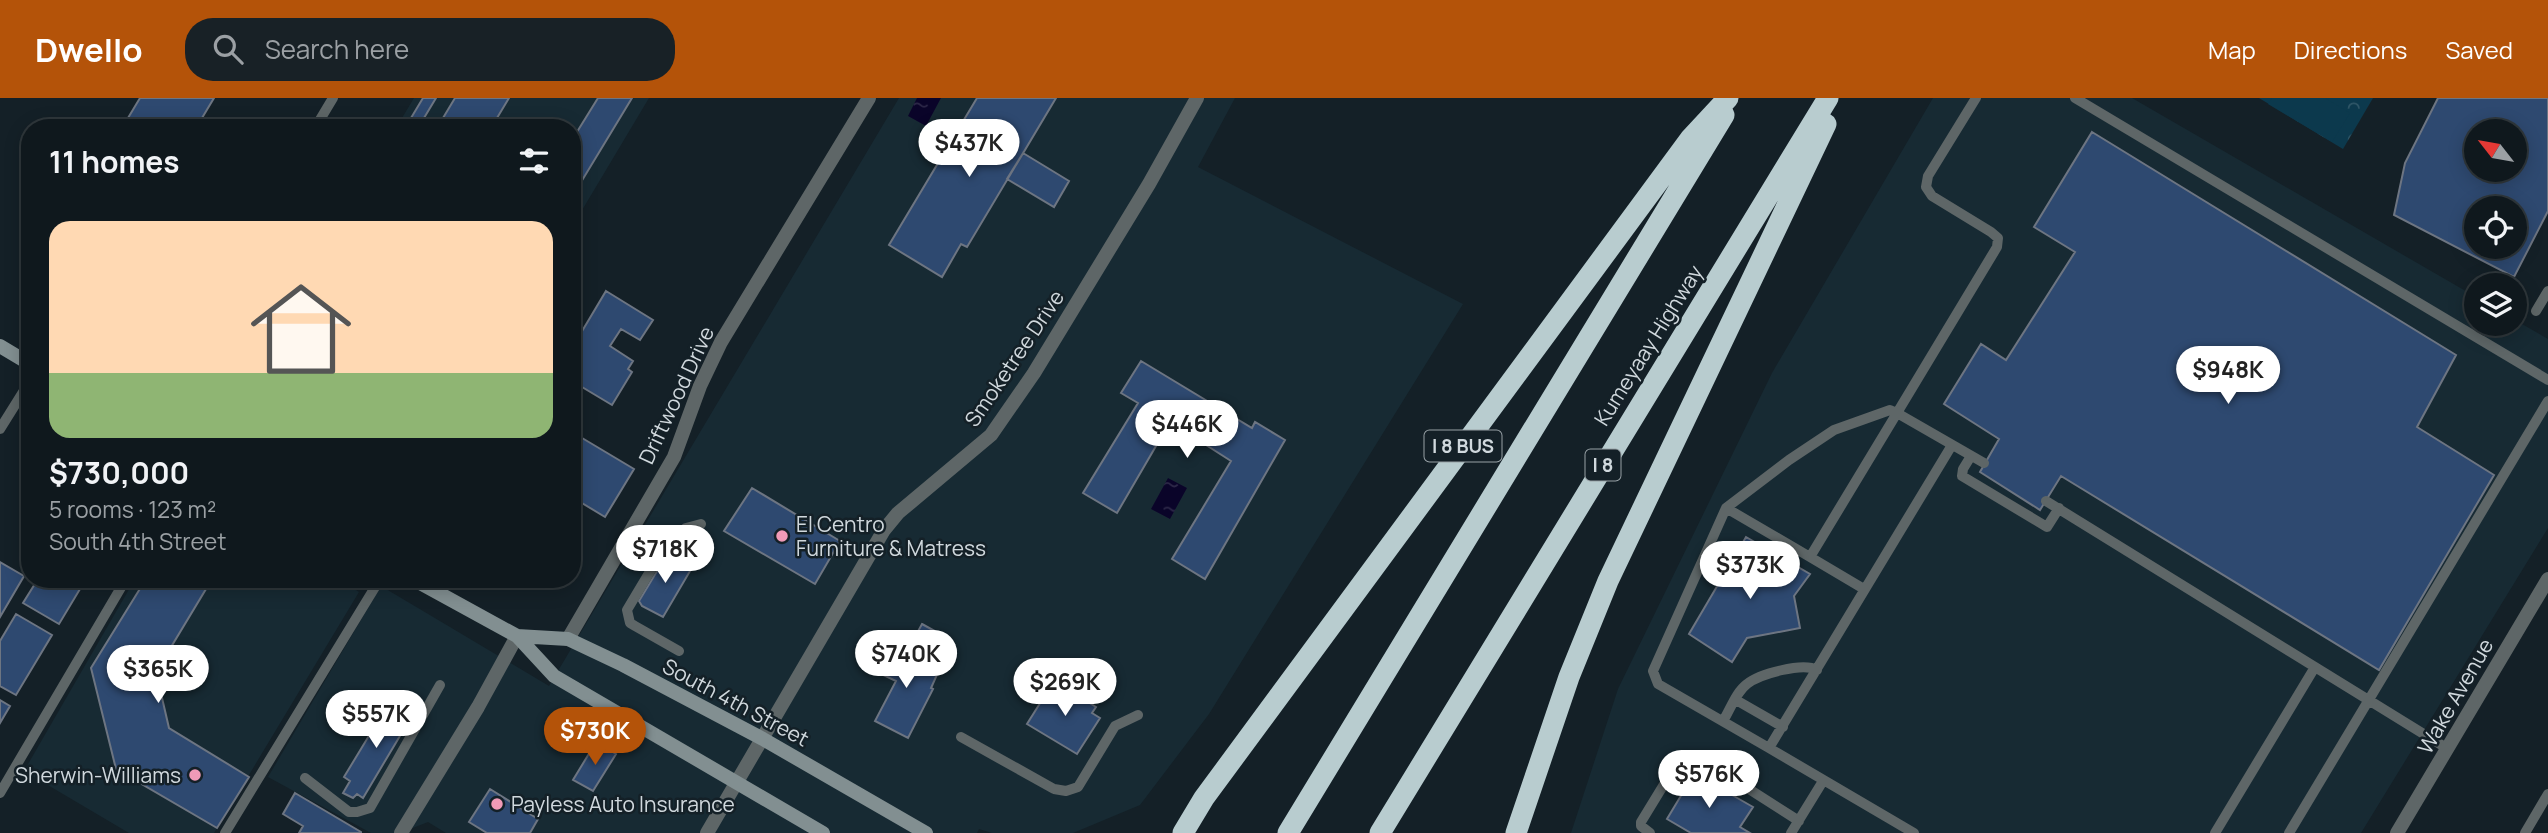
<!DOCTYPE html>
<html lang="en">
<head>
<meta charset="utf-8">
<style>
  :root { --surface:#0f181d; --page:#182126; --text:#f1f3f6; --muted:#9ba0a4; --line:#2f373b; --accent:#b45309 }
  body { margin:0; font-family:Manrope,sans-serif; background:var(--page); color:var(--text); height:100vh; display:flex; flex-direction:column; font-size:26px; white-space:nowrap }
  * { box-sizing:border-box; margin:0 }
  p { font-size:23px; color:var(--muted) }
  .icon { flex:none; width:38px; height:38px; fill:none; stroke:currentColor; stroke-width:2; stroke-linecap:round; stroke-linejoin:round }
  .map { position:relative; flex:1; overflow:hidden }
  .sheet { position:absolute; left:21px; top:21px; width:560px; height:469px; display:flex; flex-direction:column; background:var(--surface); border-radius:28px; box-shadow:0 4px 18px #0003,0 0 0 2px var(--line) }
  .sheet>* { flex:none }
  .needle { width:46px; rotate:301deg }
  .controls { position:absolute; left:2464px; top:21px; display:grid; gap:14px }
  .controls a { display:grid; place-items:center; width:63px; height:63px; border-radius:50%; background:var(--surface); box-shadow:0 4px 18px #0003,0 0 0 2px var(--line); font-size:35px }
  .price { position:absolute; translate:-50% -60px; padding:0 16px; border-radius:24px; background:#fff; color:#222; font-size:23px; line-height:46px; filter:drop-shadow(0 2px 4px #0008) }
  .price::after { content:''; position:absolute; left:50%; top:42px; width:21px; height:16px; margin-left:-10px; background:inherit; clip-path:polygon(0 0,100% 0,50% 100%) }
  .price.current { background:var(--accent); color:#fff }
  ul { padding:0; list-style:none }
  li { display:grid; align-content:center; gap:14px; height:371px; padding:0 28px }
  li span { display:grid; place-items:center; height:217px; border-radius:21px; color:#555 }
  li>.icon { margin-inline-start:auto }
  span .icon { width:126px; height:126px; fill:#fffc; stroke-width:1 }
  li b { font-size:30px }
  h2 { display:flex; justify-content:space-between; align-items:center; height:84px; padding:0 28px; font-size:30px }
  header { display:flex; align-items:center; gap:42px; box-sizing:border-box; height:98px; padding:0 35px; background:var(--accent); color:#fff }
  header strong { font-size:33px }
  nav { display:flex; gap:38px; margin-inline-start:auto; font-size:24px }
  .search { width:490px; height:63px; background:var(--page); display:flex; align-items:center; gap:18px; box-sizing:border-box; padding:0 24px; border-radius:28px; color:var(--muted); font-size:26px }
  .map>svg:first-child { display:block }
  .built { fill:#172a33 }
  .forest { fill:url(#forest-crowns) }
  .garden { fill:#0c394d }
  .water { fill:url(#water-ripples) }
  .building { fill:#2e4970; stroke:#6d7582; stroke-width:2; fill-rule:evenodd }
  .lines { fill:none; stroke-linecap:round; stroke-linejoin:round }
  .service { stroke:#5e6667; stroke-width:10 }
  .minor { stroke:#5e6667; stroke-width:14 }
  .secondary { stroke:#828f91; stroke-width:14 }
  .motorway { stroke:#b8cccf; stroke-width:21 }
  .poi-dot { fill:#f09ab7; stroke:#142027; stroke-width:2.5 }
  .labels { text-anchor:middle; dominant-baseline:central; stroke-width:5; stroke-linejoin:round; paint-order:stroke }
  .shield { fill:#142027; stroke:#98a1a6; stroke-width:2 }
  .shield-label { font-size:19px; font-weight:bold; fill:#d0d8dd }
  .street-label { font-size:21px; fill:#d0d8dd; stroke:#142027 }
  .poi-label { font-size:21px; fill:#d0d8dd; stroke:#142027; text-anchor:start }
</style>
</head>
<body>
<header>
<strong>Dwello</strong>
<div class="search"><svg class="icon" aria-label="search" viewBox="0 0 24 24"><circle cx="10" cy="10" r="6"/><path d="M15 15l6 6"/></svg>Search here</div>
<nav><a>Map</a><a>Directions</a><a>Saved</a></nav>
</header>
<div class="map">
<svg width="2548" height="735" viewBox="0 0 2548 735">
  <defs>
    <pattern id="forest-crowns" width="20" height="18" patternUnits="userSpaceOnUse" patternTransform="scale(1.75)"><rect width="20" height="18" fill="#0c394d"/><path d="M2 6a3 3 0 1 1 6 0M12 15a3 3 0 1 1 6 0" fill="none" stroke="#2e5566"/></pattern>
    <pattern id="water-ripples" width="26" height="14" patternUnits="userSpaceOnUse" patternTransform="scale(1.75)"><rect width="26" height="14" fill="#0a0429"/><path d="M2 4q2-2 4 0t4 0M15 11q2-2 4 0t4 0" fill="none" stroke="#2d2848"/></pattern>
  </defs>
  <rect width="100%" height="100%" fill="#142027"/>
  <!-- built -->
  <path class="built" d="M414,0H649L572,129V30H396Z
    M899,0H1235L1198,69L1463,206L1209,616L1140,707L1073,735H992L979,731L977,735H446L428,724L400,735H371L268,679L381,488L549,588Z
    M1933,0H2132L2476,199V226H2515V222L2548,241V430L2361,735H1571L1618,591L1772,275Z
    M135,481H338L359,494L214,735H129L24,673Z"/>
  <!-- forest -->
  <path class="forest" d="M2259,0H2373L2343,51Z"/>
  <!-- garden -->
  <path class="garden" d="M2272,0H2325L2350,15L2332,44L2268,6Z"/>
  <!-- water -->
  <path class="water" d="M917,0H941L926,28L908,18Z
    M1168,380L1187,390L1170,421L1151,411Z"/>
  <!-- building -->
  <path class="building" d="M140,0H214L196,30H122Z
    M423,0H436L418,30H405Z
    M455,0H509L491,30H437Z
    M598,0H632L572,99V42Z
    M977,0H1056L967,149L961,146L942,179L889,147Z
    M2438,0H2548V113L2514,179L2394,117L2405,65ZM2476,33H2515V72H2476ZM2476,110H2515V149H2476Z
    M2092,34L2456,257L2417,329L2494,377L2379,572L2061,378L2040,412L1980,374L1999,341L1944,306L1981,246L2006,262L2075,154L2034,129Z
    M1023,55L1069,83L1054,109L1007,81Z
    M606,193L653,222L640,242L621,231L610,248L633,263L628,271L632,274L612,307L572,283V250Z
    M1141,263L1252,330L1255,324L1285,342L1205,481L1172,461L1231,363L1170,324L1117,415L1083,395L1138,305L1121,295Z
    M572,334L634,371L605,419L572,399Z
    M752,390L840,443L815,486L724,433Z
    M1746,439L1810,476L1794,498L1800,530L1747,540L1732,564L1689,536Z
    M668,455L693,468L663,519L642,508L639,503Z
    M0,464L24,478L0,519Z
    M38,481H86L59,526L23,505Z
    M146,481H201L209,486L156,574L169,630L249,679L217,730L116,671L91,570Z
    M16,516L52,537L16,597L0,588V543Z
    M922,526L942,537L939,545L956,553L946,573L891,546L897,535L910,541L913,535L916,537Z
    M891,546L940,570L931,590L933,591L908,640L875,623L896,583L877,574Z
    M1054,583L1096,609L1092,615L1100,620L1077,656L1027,626Z
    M0,602L10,608L0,625Z
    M390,603L413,616L363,700L357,696L353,700L343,695L350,683L344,679Z
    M596,644L616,656L593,693L573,682Z
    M1704,681L1753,709L1740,729L1750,735H1691L1667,721L1688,686Z
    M490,691L538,721L530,735H487L469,724Z
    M295,695L361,734V735H299L303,728L283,716Z"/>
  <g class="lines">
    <!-- service -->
    <path class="service" d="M1976,0L1928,78L1926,89L1932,98L1991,134L1998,140L1997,149L1897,315L1984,365
      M2075,0L2548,282
      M225,30L227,27L231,30
      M315,30L333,0
      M2536,213L2548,193
      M0,331L30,283
      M1971,358L1963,371L1962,378L2047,429L2059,410
      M2046,403L2448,651
      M1726,410L1810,459
      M679,553L635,528L630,525L627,512L667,445L686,430L701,426
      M1736,602L1783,629
      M1723,623C1730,612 1736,594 1747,586C1759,576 1803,564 1817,572
      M961,639L1054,691L1066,693L1078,689L1115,628L1138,617
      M1769,650L1658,586L1653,573L1726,410L1789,362L1834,332L1890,312L1897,315L1810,459L1864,491
      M305,680L349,714H357L370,710L440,587
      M0,695L126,481
      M225,735L380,481
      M1650,735L1641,728V724L1663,688L1677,671L1689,665H1700L1713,668L1799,723
      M1791,735L1823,683
      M1914,735L1769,650L1952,347
      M2215,735L2315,569
      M2289,735L2548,303
      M2525,735L2548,696"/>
    <!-- minor -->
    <path class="minor" d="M568,541L674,359L700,288L721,244L869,0
      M401,735L478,609L517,538
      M707,735L884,432L898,415L991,337L1034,275L1149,86L1197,0
      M2397,735L2548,481"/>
    <!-- secondary -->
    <path class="secondary" d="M0,248L30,266
      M413,481L517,538L554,578L823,735
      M517,538L568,541L623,567L763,641L926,735"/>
    <!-- motorway -->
    <path class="motorway" d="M1183,735L1204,700L1690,41L1728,0
      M1288,735L1724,17
      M1380,735L1828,0
      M1516,735L1569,579L1608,483L1826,26"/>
  </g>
  <!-- markers -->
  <g class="poi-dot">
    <circle cx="782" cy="438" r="7"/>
    <circle cx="195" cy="677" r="7"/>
    <circle cx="497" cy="706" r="7"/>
  </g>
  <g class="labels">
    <!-- shield labels -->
    <g class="shield">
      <rect x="1424.5" y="332.5" width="77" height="31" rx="5"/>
      <rect x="1585.5" y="351.5" width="35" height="31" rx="5"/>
    </g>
    <g class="shield-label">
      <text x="1463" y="348">I 8 BUS</text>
      <text x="1603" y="367">I 8</text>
    </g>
    <!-- street labels -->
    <g class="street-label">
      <text transform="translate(1648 247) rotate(-58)">Kumeyaay Highway</text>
      <text transform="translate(1014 260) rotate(-56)">Smoketree Drive</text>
      <text transform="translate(676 297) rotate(-65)">Driftwood Drive</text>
      <text transform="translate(2455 598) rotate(-60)">Wake Avenue</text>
      <text transform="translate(736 604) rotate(28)">South 4th Street</text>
    </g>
    <!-- poi labels -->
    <g class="poi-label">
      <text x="796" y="426">El Centro<tspan x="796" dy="24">Furniture &amp; Matress</tspan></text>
      <text x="181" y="677" text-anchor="end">Sherwin-Williams</text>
      <text x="511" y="706">Payless Auto Insurance</text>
    </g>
  </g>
</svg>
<div class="controls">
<a><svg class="needle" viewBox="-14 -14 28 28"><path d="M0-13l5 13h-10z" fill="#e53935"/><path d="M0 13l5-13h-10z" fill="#9ba0a4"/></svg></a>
<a><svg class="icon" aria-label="locate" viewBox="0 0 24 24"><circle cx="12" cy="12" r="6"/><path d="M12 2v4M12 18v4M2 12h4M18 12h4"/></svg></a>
<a><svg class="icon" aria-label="layers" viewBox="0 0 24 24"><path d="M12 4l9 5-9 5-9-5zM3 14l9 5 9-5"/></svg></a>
</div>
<b class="price" style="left:969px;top:81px">$437K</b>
<b class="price" style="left:2228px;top:308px">$948K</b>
<b class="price" style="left:1187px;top:362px">$446K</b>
<b class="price" style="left:665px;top:487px">$718K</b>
<b class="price" style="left:1750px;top:503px">$373K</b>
<b class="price" style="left:906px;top:592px">$740K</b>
<b class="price" style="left:158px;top:607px">$365K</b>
<b class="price" style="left:1065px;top:620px">$269K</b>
<b class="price" style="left:376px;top:652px">$557K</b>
<b class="price current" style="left:595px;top:669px">$730K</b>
<b class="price" style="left:1709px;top:712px">$576K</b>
<section class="sheet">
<h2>11 homes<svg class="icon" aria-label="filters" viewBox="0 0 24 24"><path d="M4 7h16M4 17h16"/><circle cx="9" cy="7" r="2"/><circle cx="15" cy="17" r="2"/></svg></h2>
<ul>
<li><span style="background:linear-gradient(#ffd9b3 70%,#8fb573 0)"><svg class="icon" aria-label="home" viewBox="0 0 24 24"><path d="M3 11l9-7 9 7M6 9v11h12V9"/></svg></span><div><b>$730,000</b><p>5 rooms · 123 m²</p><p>South 4th Street</p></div></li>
</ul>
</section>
</div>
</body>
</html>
